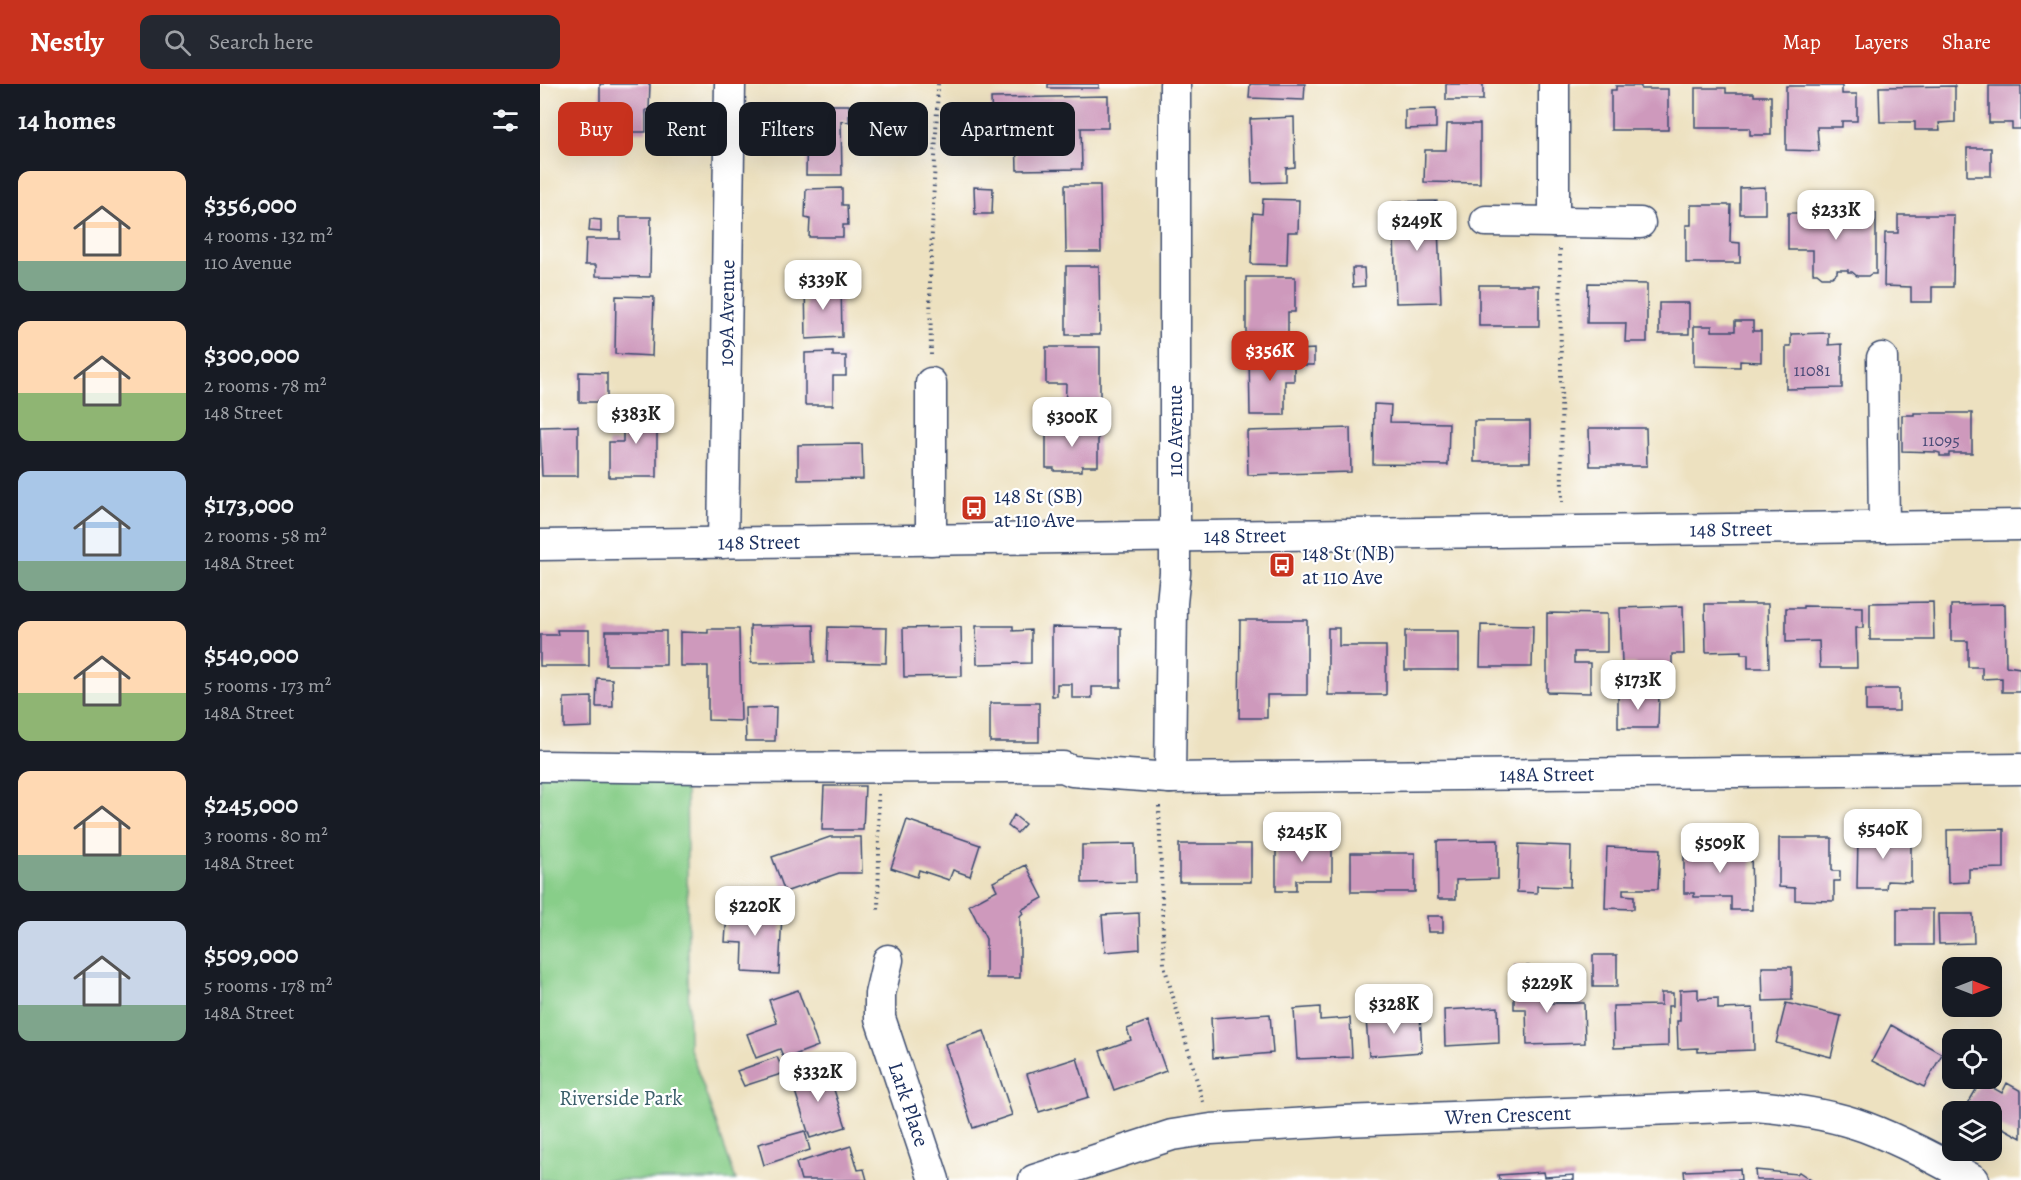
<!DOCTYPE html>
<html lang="en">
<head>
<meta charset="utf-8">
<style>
  :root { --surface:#171b24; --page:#242831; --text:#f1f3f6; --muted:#9ea1a6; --accent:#c8321e }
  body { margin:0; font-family:Alegreya,serif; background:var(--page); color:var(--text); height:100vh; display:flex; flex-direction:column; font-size:22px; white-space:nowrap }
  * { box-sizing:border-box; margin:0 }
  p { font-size:20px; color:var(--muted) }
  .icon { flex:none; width:33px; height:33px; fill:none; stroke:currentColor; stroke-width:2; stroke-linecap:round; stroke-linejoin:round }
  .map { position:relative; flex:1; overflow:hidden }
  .side { display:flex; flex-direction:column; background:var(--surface); width:540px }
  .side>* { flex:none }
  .guide { position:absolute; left:18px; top:18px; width:570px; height:54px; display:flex; gap:12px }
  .needle { width:39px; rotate:90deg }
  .tools { position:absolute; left:1402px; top:873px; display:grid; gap:12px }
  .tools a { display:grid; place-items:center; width:60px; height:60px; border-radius:12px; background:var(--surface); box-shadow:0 6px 24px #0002; font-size:30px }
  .price { position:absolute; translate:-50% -51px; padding:0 14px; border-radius:12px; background:#fff; color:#222; font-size:20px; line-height:39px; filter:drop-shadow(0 2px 3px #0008) }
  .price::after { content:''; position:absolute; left:50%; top:36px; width:18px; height:14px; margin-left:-9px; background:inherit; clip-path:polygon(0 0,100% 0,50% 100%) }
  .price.current { background:var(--accent); color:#fff }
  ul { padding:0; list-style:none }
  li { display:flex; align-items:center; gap:18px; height:150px; padding:0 18px }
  li span { display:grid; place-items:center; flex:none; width:168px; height:120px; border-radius:12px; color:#555 }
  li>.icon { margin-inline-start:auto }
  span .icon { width:72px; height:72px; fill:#fffc; stroke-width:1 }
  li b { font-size:26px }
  h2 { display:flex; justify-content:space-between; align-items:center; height:72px; padding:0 18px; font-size:26px }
  .pill { padding:0 21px; border-radius:12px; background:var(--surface); box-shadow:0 6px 24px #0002; font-size:21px; line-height:54px }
  .pill.current { background:var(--accent); color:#fff }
  header { display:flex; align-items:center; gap:36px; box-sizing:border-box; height:84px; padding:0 30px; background:var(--accent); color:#fff }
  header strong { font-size:28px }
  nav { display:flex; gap:33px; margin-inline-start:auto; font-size:21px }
  .search { width:420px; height:54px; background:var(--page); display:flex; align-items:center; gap:15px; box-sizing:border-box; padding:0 21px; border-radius:12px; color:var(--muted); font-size:22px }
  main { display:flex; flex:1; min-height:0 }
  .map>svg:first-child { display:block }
  .green { fill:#88ce89; stroke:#527e74; stroke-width:1.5 }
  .building { fill:#ce99bc }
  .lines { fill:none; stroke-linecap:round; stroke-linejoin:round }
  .minor-casing { stroke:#3a4a6d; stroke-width:33 }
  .path { stroke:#3a4a6d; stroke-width:4; stroke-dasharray:1.5 4.5; stroke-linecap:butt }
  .minor { stroke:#fff; stroke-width:30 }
  .labels { text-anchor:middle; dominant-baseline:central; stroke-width:4.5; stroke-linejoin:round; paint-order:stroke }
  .number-label { font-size:18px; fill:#484a76 }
  .street-label { font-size:21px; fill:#1b2f5e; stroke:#fff }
  .poi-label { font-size:21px; fill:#1b2f5e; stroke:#fff; text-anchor:start }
  .park-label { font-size:21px; fill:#3c5f6b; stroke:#fff }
</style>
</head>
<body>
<header>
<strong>Nestly</strong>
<div class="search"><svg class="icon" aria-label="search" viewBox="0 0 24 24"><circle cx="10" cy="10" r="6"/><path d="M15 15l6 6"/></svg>Search here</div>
<nav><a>Map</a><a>Layers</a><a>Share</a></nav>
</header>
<main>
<section class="side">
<h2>14 homes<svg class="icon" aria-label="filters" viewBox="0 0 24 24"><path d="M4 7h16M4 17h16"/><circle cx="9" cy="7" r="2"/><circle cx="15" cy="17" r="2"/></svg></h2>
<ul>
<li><span style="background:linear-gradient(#ffd9b3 75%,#7fa58c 0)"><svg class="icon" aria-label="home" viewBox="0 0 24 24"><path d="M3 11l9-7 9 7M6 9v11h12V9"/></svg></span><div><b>$356,000</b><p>4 rooms · 132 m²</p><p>110 Avenue</p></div></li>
<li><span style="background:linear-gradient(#ffd9b3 60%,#8fb573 0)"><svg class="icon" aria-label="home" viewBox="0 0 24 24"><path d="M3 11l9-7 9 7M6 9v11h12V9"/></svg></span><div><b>$300,000</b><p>2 rooms · 78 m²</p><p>148 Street</p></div></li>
<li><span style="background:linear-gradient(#a9c7e8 75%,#7fa58c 0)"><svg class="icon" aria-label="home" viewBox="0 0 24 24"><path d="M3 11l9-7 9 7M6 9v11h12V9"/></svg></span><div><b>$173,000</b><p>2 rooms · 58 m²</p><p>148A Street</p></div></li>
<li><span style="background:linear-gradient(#ffd9b3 60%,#8fb573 0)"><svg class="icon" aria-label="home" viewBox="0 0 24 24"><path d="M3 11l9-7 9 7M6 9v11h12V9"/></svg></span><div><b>$540,000</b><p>5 rooms · 173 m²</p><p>148A Street</p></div></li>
<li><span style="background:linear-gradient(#ffd9b3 70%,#7fa58c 0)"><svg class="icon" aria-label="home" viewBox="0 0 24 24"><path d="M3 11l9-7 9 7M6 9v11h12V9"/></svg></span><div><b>$245,000</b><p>3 rooms · 80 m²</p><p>148A Street</p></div></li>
<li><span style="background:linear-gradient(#c9d6e8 70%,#7fa58c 0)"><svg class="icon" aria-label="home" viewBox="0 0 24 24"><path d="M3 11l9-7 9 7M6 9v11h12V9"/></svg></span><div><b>$509,000</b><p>5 rooms · 178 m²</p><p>148A Street</p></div></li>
</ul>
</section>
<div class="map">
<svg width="1481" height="1096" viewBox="0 0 1481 1096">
  <rect width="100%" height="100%" fill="#fff"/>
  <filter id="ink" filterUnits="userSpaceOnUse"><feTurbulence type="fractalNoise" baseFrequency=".0167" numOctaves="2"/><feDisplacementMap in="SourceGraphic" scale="12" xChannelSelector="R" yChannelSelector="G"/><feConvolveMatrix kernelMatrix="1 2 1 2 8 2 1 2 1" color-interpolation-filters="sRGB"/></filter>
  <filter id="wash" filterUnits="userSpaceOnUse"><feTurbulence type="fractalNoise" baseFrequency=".008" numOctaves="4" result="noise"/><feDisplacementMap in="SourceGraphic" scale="24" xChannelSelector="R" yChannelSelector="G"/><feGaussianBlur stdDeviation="1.35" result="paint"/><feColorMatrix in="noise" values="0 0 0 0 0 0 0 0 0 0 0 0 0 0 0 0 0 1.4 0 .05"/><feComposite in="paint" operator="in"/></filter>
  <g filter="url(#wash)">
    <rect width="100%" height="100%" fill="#ede1c0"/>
    <!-- green -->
    <path class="green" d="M146,688L149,962L196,1096H0V689Z"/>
    <g id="blocks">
      <!-- building -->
      <path class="building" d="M60,0H110L109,26H106V48H66V26H60Z
        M508,0H559V4H508Z
        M710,0H765L764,16L709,14Z
        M906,0H943V16H906Z
        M1076,2H1101V5H1128V46H1071V6H1076Z
        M1246,2H1302V10H1317V37H1302V43H1277L1279,67L1246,66Z
        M1415,2V38L1399,39L1400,46H1375V38H1340L1339,3Z
        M1449,2H1481V45H1472V39H1449Z
        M1155,4H1186V9H1214V12H1231V51H1210V44H1155Z
        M568,12V44H541L542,85L477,86L476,50H485L484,37H452L451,14Z
        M273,21H309V38L301,37L302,91H266L267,36L273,35Z
        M896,25V44L865,45V26Z
        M754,33L755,83L746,84V98L712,99L710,35Z
        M907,40H940V99L884,98L885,66H906Z
        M1427,64H1451V92H1427Z
        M525,101H560L561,168H526Z
        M434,103L453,104L452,130H435Z
        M1225,103V130H1200V104Z
        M302,104V121H307L308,141H303V153H269L270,135L265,134L266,105Z
        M723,115L759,116L758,148H748L747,181L711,180L713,129L722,130Z
        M897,117L901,218L856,219L853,118Z
        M1151,121H1191L1190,158L1200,159V179H1146V141H1151Z
        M1248,129H1336V190H1331L1328,192H1317L1312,188H1308V186H1297V189L1292,193H1282L1277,189H1273V166H1248Z
        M1358,131H1414L1413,203H1392V218H1371V203L1344,202L1345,149H1358Z
        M80,133H111L110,193L56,192V181H45L46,155H80Z
        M50,135L61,136V148L49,147Z
        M526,182H559L560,251H526Z
        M812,184H824L825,202L813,203Z
        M706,193H755V228H748V256H706Z
        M301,199L302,253L266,255L265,200Z
        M1048,199L1107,200V258H1085L1086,239H1047Z
        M939,201H999V242H939Z
        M76,212L114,213L112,272L75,270Z
        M1119,219H1149V250H1119Z
        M1195,237H1213V247H1221V278L1200,277V283L1154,282V242H1172V247H1195Z
        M1289,249V261L1302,260V304L1246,305V262H1251V250Z
        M506,263H560V332H525L526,300H506Z
        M774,265V281H759L758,266Z
        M293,268V272H306V292H293V321H265V269Z
        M754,268V297H745V331H710L709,269Z
        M39,288L67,289V318H39Z
        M834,320L851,321L850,338L909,339L908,381L833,380Z
        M83,322H117V393H69V358H83Z
        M1374,329H1432V369H1409V372H1400V369L1396,368L1362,367V331H1374Z
        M934,337H990V378H934Z
        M38,342V392H2L0,343Z
        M506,342H558V382H542V387H514V384H506Z
        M810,344L811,388L708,391L707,347Z
        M1049,344H1106L1107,382H1050Z
        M322,360L323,395L258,396V361Z
        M1393,518L1394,556H1330V519Z
        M1165,520H1228L1229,584H1208V570H1201V567L1166,568Z
        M1465,520L1466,582L1480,584V608H1462V594L1442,595V583H1428V557H1411V521Z
        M1143,522L1144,570H1132V585L1096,586V580H1082L1080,524Z
        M1263,522L1323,523V544H1316L1317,584H1280L1279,557L1246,558V524H1263Z
        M1007,529L1067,530V568H1034V579H1050V609L1007,608Z
        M700,536H767V611H727V634H699Z
        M274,541L275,578L211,579L210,542Z
        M941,541L993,542L992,583H940Z
        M436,542H473V547L491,546V579L437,580Z
        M288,543L347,544L346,579L287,578Z
        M421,543L422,592L364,593L363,544Z
        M512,543L581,544V603H552V614H532V600H517V612H512Z
        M788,544H799V562H846V611H788Z
        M168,545H199L201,637L168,636V582H140V548L168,549Z
        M17,546H49V582H0V551H18Z
        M66,547H126V581H66Z
        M865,547H919V586H865Z
        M57,594L72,595L73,623H56Z
        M1326,605H1359V627H1326Z
        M1078,610H1119L1118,644H1078Z
        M52,613V643L24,644V614Z
        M450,619H499V658H450Z
        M236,623L235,657H206L205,624Z
        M284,702H325L323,746H282Z
        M474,731L485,740L477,749L468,742Z
        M367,736L440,761L430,792L413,786L409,796L379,786L377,793L351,784Z
        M1464,745V784L1429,785V798L1408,799L1407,746Z
        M1329,749L1371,751V798L1347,797L1346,805H1317L1318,753H1329Z
        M290,753H321L322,789H299L245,808L232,773Z
        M1239,754H1292V787H1300V797H1294V817L1255,816V804L1239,803Z
        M958,756V795L916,796V815H898L897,757Z
        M736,757H792V796H756V807H736Z
        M595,760L596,798L542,799V761Z
        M639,760H711V798H639Z
        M979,760L1031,762L1030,803L997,802V809L977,808Z
        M1153,762H1211L1212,826H1191V813H1154V809H1144V766H1153Z
        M1067,763L1120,765L1118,805H1083V811L1094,812V825L1065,824Z
        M811,769H875V808H811Z
        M486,781L503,814L481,826L483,829L480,832V894H446V855L429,821L457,806L453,798Z
        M188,815L209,816V828L242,830L239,890L202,888L203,859L185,858Z
        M1357,825H1393V861H1357Z
        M599,829L600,865L565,868L562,831Z
        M1398,830H1433L1434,859L1399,860Z
        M887,832H903V848H888Z
        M1053,871H1077V903H1053Z
        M974,882H989V898H1003V919H1044L1045,959L987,961L986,925H974Z
        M1222,883H1252V916L1223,917Z
        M1158,905V915L1178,914V925L1213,924L1214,966L1158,968V964L1138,965L1137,937H1140V906Z
        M258,906L278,962L244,975L240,965L216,974L207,950L237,939L229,916Z
        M1121,909H1133V922H1128V962L1074,964L1073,922L1121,921Z
        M1246,919L1301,932L1291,973L1236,959Z
        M780,923V936L810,934L812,973L757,975L754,925Z
        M958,923L959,959L905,962L904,926Z
        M730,930L733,969L673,974L671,934Z
        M880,931L882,968L829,972L826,935Z
        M608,937L626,987L574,1006L560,967L591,956L587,945Z
        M1351,941L1402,970L1384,1003L1332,977Z
        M444,947L472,1031L433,1044L405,960Z
        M237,973L244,989L204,1002L197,987Z
        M537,974L549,1013L499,1028L487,990Z
        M287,984L306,1043L270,1054L251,995Z
        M1441,997L1462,1009L1467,999L1481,1007V1054L1452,1038V1028H1438L1427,1021Z
        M265,1047L270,1066L224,1081L218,1060Z
        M311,1062L318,1086L324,1085L327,1096H261L256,1079Z
        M1200,1085L1201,1096H1145L1144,1087Z
        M1215,1086L1257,1090L1259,1088L1271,1096H1216Z
        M1004,1088L1005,1093L1034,1091V1096H959L958,1091Z"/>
    </g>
  </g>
  <g filter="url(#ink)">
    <use href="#blocks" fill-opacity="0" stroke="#3a4a6d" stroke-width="1.5"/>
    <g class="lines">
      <!-- minor casing -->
      <g class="minor-casing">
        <g id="minor">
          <path d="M946,137L1100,139"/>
          <path d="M1014,138V0"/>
          <path d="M1342,274L1344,443"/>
          <path d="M391,299V456"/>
          <path id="s1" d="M183,459L190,0"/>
          <path id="s2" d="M0,461L1481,441"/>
          <path id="s3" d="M0,682L164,684L523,683L532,687L630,694L1481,685"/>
          <path d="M630,694L632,519L635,489V0"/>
          <path id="s4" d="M348,876L340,910V934L394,1096"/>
          <path id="s5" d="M494,1096L632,1051L671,1045L803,1037L1215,1022C1253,1025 1289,1030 1325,1043C1362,1057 1399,1077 1434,1096"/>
        </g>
      </g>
      <!-- path -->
      <path class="path" d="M1020,165L1022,418
        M391,271L390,197L398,0
        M338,710L339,770L338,829
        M619,722L624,881L663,1018"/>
      <!-- minor -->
      <use href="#minor" class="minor"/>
    </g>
  </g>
  <!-- icons -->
  <defs>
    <g id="bus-square" transform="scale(1.35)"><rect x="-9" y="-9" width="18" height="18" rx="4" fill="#c8321e" stroke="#fff"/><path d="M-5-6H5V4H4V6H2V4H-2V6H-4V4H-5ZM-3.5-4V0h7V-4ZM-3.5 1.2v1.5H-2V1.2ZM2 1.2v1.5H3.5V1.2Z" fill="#fff"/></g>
  </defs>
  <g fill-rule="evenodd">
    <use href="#bus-square" x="434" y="424"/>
    <use href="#bus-square" x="742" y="481"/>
  </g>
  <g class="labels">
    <!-- number labels -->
    <g class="number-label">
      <text x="1272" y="286">11081</text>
      <text x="1401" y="356">11095</text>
    </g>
    <!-- street labels -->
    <g class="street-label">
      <text stroke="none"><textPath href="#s1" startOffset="230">109A Avenue</textPath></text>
      <text transform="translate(635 347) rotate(-90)">110 Avenue</text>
      <text stroke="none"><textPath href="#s2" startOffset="1191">148 Street</textPath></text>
      <text stroke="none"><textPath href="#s2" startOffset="705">148 Street</textPath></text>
      <text stroke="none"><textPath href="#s2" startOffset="219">148 Street</textPath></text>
      <text stroke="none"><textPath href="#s3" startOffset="1008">148A Street</textPath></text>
      <text stroke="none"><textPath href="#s4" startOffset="150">Lark Place</textPath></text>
      <text stroke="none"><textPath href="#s5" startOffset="482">Wren Crescent</textPath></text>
    </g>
    <!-- poi labels -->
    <g class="poi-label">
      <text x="454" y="412">148 St (SB)<tspan x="454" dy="24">at 110 Ave</tspan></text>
      <text x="762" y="469">148 St (NB)<tspan x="762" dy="24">at 110 Ave</tspan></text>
    </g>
    <!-- park labels -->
    <g class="park-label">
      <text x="81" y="1014">Riverside Park</text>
    </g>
  </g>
</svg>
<div class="tools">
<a><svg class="needle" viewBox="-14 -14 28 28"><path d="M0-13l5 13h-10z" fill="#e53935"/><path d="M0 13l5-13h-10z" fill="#9ea1a6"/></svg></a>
<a><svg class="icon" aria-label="locate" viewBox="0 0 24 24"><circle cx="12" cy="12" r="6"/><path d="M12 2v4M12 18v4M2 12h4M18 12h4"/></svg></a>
<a><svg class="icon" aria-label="layers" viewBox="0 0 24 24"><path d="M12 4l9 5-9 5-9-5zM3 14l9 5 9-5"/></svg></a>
</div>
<b class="price" style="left:1296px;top:157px">$233K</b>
<b class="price" style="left:877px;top:168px">$249K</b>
<b class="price" style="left:283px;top:227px">$339K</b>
<b class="price current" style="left:730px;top:298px">$356K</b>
<b class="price" style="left:96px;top:361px">$383K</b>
<b class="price" style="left:532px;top:364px">$300K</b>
<b class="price" style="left:1098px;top:627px">$173K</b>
<b class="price" style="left:1343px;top:776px">$540K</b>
<b class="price" style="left:762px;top:779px">$245K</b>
<b class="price" style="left:1180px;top:790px">$509K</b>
<b class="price" style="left:215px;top:853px">$220K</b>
<b class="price" style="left:1007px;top:930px">$229K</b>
<b class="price" style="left:854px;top:951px">$328K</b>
<b class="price" style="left:278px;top:1019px">$332K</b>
<div class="guide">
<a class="pill current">Buy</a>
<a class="pill">Rent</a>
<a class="pill">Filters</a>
<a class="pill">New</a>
<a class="pill">Apartment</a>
</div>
</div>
</main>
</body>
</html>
